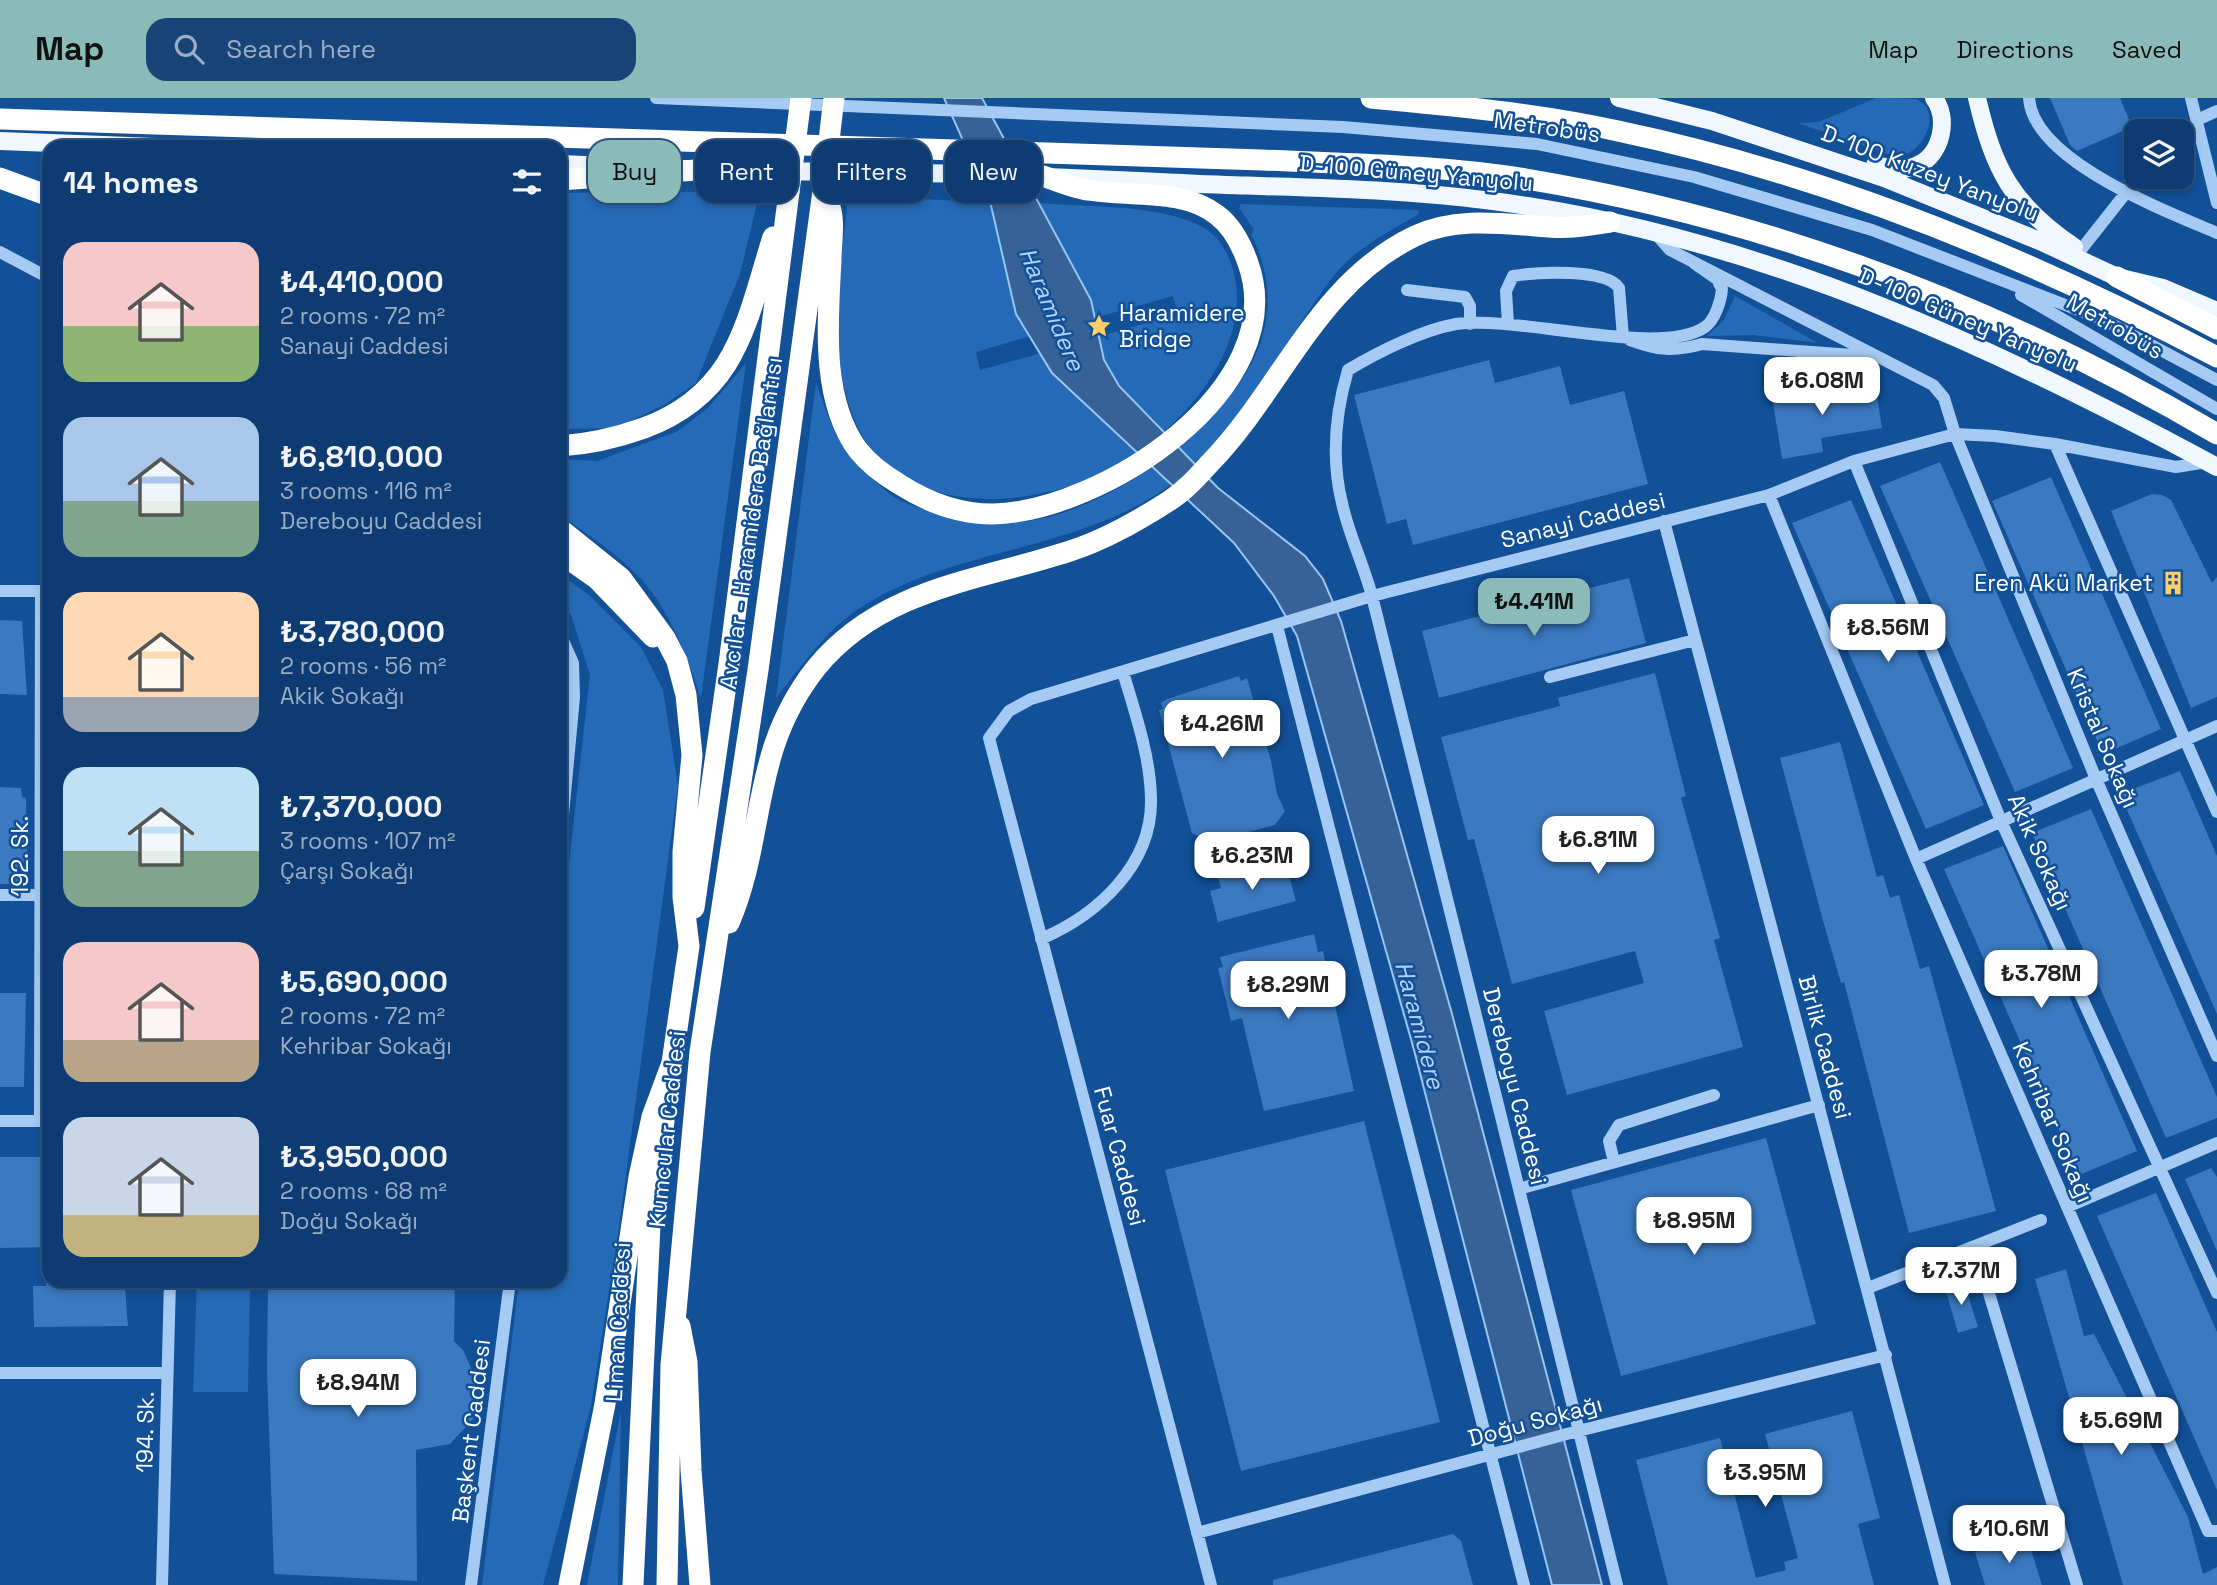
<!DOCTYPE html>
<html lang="en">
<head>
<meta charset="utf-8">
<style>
  :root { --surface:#0e3c72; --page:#174377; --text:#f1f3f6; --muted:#9badc4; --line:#2e5684; --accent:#8bbbb9 }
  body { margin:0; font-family:"Space Grotesk",sans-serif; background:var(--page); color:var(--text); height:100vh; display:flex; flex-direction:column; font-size:26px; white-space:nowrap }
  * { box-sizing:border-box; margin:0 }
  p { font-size:23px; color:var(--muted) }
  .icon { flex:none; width:38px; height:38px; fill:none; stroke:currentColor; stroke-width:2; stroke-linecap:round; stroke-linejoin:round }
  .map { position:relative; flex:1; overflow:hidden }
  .side { position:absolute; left:42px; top:42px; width:525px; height:1148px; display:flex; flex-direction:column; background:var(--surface); border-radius:21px; box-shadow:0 4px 10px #0003,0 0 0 2px var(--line) }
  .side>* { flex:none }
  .guide { position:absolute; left:588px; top:42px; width:665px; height:63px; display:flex; gap:14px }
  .buttons { position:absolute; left:2124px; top:21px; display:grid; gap:14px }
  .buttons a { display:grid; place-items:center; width:70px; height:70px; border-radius:14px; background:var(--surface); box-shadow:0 4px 10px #0003,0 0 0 2px var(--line); font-size:35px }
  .price { position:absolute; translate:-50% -60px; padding:0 16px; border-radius:14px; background:#fff; color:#222; font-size:23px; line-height:46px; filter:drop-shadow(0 2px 4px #0008) }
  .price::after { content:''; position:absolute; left:50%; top:42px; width:21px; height:16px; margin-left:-10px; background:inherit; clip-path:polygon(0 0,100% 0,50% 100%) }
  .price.active { background:var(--accent); color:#111 }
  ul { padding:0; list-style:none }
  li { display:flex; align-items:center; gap:21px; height:175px; padding:0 21px }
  li span { display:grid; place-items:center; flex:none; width:196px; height:140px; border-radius:21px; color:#555 }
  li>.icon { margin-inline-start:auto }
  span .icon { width:84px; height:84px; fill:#fffc; stroke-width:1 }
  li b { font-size:30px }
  h2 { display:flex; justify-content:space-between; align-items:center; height:84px; padding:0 21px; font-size:30px }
  .pill { padding:0 24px; border-radius:21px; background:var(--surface); box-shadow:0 4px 10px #0003,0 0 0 2px var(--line); font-size:24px; line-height:63px }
  .pill.active { background:var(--accent); color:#111 }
  header { display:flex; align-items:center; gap:42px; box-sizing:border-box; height:98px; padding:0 35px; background:var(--accent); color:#111 }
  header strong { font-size:33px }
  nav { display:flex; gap:38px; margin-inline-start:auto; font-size:24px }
  .search { width:490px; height:63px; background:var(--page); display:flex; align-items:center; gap:18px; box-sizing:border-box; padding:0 24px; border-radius:21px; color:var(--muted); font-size:26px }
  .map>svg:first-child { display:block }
  .green { fill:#256ab7 }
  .water { fill:#366298; stroke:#97c5f6; stroke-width:2 }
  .building { fill:#3b79c0 }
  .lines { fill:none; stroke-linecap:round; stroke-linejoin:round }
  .minor { stroke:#a5caf3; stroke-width:12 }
  .major { stroke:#f1f7ff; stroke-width:18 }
  .highway { stroke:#fff; stroke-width:21 }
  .highway-bridge { stroke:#fff; stroke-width:21 }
  .labels { text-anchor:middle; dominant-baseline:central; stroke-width:5; stroke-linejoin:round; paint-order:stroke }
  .street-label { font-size:23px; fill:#fff; stroke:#125098 }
  .poi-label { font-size:23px; fill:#fff; stroke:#125098; text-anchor:start }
  .water-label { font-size:24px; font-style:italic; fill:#b1d4fa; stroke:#125098 }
</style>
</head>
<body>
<header>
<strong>Map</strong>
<div class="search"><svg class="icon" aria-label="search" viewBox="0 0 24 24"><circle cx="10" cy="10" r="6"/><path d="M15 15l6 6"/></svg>Search here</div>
<nav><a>Map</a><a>Directions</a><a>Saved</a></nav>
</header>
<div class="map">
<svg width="2217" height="1487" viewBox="0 0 2217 1487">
  <rect width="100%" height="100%" fill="#125098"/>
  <!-- green -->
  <path class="green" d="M1876,0C1887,0 1906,0 1916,1C1944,13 1924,56 1897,59L1798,25L1819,24Z
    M760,93L740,176L696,285L664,307L615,330L560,331V95Z
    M848,98L990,104L1015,214L1034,237L976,254L980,272L1056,251L1070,291L1126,346L1147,324L1118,289L1094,240L1178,216L1173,198L1094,220L1037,105C1084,109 1170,106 1207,132C1225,144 1233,166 1236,186C1246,264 1170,342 1105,374C1026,413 896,420 855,323C825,252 841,172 848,98Z
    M1240,106L1418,112L1419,116C1397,129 1372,142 1352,159C1331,177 1316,203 1300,226C1267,275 1223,347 1176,383C1081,455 959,447 863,508C827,530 802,568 776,600L816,284C822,300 827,318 835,334C844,352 875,384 891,397C900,404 915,408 925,412C962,427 1001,429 1040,421C1119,405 1235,322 1261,243C1273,206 1268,170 1251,136L1254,132L1240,111Z
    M1735,198L1818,245L1753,237L1707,238L1724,222Z
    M746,265L701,600C687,559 671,513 640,480C617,455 588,437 560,417V361L597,363L678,333L708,310Z
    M560,476L589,497L641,549L663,592L678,687L619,1129L591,1308L543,1487H482L519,1183H560V847L590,577L571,517L560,506Z
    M197,1183H250L248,1294H193Z
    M621,1313L618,1487H587Z"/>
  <!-- water -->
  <path class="water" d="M944,0H982L1091,202L1104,262L1119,288L1218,390L1305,458L1323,481L1341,523L1452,916L1602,1487H1552L1414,952L1297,538L1274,498L1234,445L1052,275L1016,216L990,103Z"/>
  <!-- building -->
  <path class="building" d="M2050,0H2120L2132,29L2077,53L2070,47Z
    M1489,262L1495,285L1560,268L1570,307L1624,293L1648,386L1413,447L1406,421L1387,426L1354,297Z
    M1812,286L1814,297L1875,287L1882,330L1821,340L1823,354L1782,361L1771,292Z
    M1940,364L2073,670L2015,694L1880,388Z
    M2051,379L2161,631L2103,656L1992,403Z
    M2152,396L2162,397L2171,402L2212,485L2217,479V599L2191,610L2111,413Z
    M1851,402L1984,707L1926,731L1792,425Z
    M1629,480L1646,545L1439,600L1422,533Z
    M0,522L22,523L27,597L0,596Z
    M1655,575L1686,698L1681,700L1720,840L1714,842L1743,949L1567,997L1544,913L1644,885L1635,853L1512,886L1474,741L1468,742L1441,639L1560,608L1558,600Z
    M1239,578L1241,583L1247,580L1271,663L1277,696L1285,713L1275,727L1210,744L1192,735L1159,612L1163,611L1161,605L1167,601Z
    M1840,644L1877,779L1883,777L1890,800L1899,797L1920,871L1929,868L1996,1113L1909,1135L1844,884L1841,885L1822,819L1780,660Z
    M2180,673L2217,758V916L2120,696Z
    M0,689L21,690L22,699L26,700L27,775H23L22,786H0Z
    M2091,711L2217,999V1020L2166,1040L2032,735Z
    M2003,748L2137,1053L2079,1077L1944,771Z
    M1270,765L1272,771L1286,767L1296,803L1218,824L1210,793L1221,790L1218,779Z
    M1314,836L1318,854L1323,853L1354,993L1264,1013L1242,920L1231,923L1218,870L1223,869L1220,859Z
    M0,895H26L24,989H0Z
    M1364,1023L1440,1324L1241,1373L1165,1072Z
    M1766,1040L1816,1226L1621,1278L1571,1092Z
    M0,1059H49V1149L0,1150Z
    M2211,1070L2217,1079V1153L2185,1081Z
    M2156,1095L2217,1234V1392L2097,1118Z
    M2066,1171L2084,1238L2094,1236L2188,1419L2203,1476L2217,1469V1487H2123L2035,1181Z
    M268,1183H455L454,1243L463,1252L477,1283L474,1320L450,1346L416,1352L417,1483L274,1476L267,1273Z
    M1957,1183L1966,1191L1978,1229L1958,1235L1944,1186Z
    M46,1185L119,1186L118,1189H125L128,1228L34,1229L33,1188H46Z
    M1852,1313L1880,1420L1858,1426L1874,1487H1668L1636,1362L1720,1340L1756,1480L1786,1472L1784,1464L1798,1460L1765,1336Z
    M1453,1436L1461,1443L1473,1487H1273V1482Z
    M2027,1439L2042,1487H1985L1975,1454Z"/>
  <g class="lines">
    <!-- minor -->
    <path class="minor" d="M656,0L1343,29L1537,46L1694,79L1872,132L2104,222L2217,282
      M2029,0C2033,63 2166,113 2217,135
      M2191,0L2217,105
      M2197,22L2217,13
      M1655,135L1670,152L1933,287L1944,300L1955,336L2096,681L2217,958
      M2080,153L2125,96
      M0,154L49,180
      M1407,192L1465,199L1470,208V226
      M2021,197L2217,311
      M1508,226L1506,193L1513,178C1536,174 1606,170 1619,190L1623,239
      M1630,242C1657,252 1674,254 1702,246L1867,258
      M2055,346L2217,714
      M1854,363L2001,723L2217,1195
      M1769,397L1916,761L2208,1433H2217
      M1664,423L1945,1487
      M0,493H49
      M1277,528L1524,1487
      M560,536L573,565L574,599L560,749
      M1550,579L1695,542
      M1916,761L2217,628
      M0,797H41
      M1041,841C1097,817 1153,767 1151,700C1150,657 1135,615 1123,574
      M0,1023H49
      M40,1023L41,493
      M1614,1064L1609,1043L1619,1027L1714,997
      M1519,1091L1819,1007
      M2067,1109L2217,1045
      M1975,1149L2077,1487
      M1868,1190L2041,1122
      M0,1275H167
      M1197,1435L1578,1333L1886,1257
      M162,1487L170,1183
      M471,1487L510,1183
      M1211,1487L989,640L1009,613L1031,601L1372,498L1769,397L1854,363L1955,336L1995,338L2055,346L2176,369L2207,364
      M1617,1487L1372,498C1364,468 1348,434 1342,405C1331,360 1335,316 1348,272C1378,254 1422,232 1456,226C1519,217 1660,260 1705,229C1715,222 1721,203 1722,191L1717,181L1694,165"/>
    <!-- major -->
    <path class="major" d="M1619,0L1712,23L1884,80L2042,144L2117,179L2163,190L2217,213
      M1977,0C1994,72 2011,106 2074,149
      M0,43L155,49
      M560,66L632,69
      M1875,67C1889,70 1904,74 1918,67C1942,56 1949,20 1934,0
      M684,71C761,74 838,73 915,75C1019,76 1122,83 1226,87C1326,90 1428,92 1527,108C1772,146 2001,252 2217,369"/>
    <!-- highway -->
    <path class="highway" d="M1371,0C1453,8 1537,15 1618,33C1827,77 2028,159 2217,259
      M0,21L1262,62C1350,66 1439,67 1526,81C1773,122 2001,209 2217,336
      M0,80L49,98
      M560,82L696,72
      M828,104C836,120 831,144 831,162C828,221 820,301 858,352C869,366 884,377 899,386C927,404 959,416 993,416C1100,414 1293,291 1248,165C1242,148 1232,128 1217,117C1183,90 1128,99 1088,92C1073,90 1057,83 1043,78
      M2117,179L2217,231
      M560,348C590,346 616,340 644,330C738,295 746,224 773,139
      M560,431L621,480L665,540L677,563L686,597L692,657L683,754V799L689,848L672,965L652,1019L639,1079L605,1306L569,1487
      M560,455L597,481L653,539
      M694,810L729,566L789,94
      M729,825C767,737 749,655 816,570C881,490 979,483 1070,453C1105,442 1138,423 1169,403C1185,393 1197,379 1210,365C1282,291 1317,185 1415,138C1456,118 1505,126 1549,129C1570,131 1590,127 1610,124
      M680,1228L687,1264L691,1372L700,1487
      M633,1487L650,1127L664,1023
      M667,1487L671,1267L700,954L758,572L823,93"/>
    <!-- highway-bridge -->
    <path class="highway-bridge" d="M823,93L834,0
      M789,94L801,0"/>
  </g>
  <!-- icons -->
  <defs>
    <g id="sight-bare" transform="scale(1.89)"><path d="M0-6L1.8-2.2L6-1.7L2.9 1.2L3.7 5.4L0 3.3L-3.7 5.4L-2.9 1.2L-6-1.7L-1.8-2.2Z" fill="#ffd067" stroke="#125098" stroke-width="2.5" paint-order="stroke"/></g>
    <g id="building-bare" transform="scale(1.89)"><path d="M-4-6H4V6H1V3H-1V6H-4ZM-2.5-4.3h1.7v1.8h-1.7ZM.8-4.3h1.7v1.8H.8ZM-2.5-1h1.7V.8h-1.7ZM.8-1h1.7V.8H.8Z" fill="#ffd067" stroke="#125098" stroke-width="2.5" paint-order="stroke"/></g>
  </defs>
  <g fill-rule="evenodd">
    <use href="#sight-bare" x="1099" y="228"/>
    <use href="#building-bare" x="2173" y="485"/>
  </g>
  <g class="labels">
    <!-- street labels -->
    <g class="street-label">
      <text transform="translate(1547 29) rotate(8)">Metrobüs</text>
      <text transform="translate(1416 75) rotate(5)">D-100 Güney Yanyolu</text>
      <text transform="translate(1930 75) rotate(21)">D-100 Kuzey Yanyolu</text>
      <text transform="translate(1968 222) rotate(23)">D-100 Güney Yanyolu</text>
      <text transform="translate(2115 228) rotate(30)">Metrobüs</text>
      <text transform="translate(1583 422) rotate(-14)">Sanayi Caddesi</text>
      <text transform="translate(751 425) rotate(-82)">Avcılar - Haramidere Bağlantısı</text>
      <text transform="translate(2103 640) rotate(67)">Kristal Sokağı</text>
      <text transform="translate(2040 754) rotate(66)">Akik Sokağı</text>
      <text transform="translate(20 758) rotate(-90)">192. Sk.</text>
      <text transform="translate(1825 949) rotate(75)">Birlik Caddesi</text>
      <text transform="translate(1515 988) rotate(76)">Dereboyu Caddesi</text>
      <text transform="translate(2053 1024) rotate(67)">Kehribar Sokağı</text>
      <text transform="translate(667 1031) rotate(-84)">Kumcular Caddesi</text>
      <text transform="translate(1120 1058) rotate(75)">Fuar Caddesi</text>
      <text transform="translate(618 1224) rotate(-87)">Liman Caddesi</text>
      <text transform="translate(1535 1323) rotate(-15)">Doğu Sokağı</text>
      <text transform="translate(471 1333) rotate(-83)">Başkent Caddesi</text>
      <text transform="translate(145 1334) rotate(-89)">194. Sk.</text>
    </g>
    <!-- poi labels -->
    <g class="poi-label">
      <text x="1119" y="215">Haramidere<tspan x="1119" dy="26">Bridge</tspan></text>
      <text x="2153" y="485" text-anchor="end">Eren Akü Market</text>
    </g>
    <!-- water labels -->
    <g class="water-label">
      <text transform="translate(1052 211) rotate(67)">Haramidere</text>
      <text transform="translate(1420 927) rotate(75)">Haramidere</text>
    </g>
  </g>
</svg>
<div class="buttons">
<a><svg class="icon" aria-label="layers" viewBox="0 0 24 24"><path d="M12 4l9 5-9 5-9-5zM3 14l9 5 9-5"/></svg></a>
</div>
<b class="price" style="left:1822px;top:319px">₺6.08M</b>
<b class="price active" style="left:1534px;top:540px">₺4.41M</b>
<b class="price" style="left:1888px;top:566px">₺8.56M</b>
<b class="price" style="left:1222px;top:662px">₺4.26M</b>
<b class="price" style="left:1598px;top:778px">₺6.81M</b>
<b class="price" style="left:1252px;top:794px">₺6.23M</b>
<b class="price" style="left:2041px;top:912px">₺3.78M</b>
<b class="price" style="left:1288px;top:923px">₺8.29M</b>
<b class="price" style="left:1694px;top:1159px">₺8.95M</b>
<b class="price" style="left:1961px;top:1209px">₺7.37M</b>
<b class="price" style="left:358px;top:1321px">₺8.94M</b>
<b class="price" style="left:2121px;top:1359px">₺5.69M</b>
<b class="price" style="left:1765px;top:1411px">₺3.95M</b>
<b class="price" style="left:2009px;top:1467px">₺10.6M</b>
<div class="guide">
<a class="pill active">Buy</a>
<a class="pill">Rent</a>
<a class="pill">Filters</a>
<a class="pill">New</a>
</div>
<section class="side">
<h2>14 homes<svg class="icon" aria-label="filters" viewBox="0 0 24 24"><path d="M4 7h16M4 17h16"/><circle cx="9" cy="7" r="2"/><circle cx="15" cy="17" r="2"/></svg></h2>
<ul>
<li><span style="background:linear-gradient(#f6c9c9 60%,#8fb573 0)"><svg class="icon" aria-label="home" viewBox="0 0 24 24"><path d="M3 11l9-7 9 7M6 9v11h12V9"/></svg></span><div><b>₺4,410,000</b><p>2 rooms · 72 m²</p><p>Sanayi Caddesi</p></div></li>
<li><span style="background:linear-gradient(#a9c7e8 60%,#7fa58c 0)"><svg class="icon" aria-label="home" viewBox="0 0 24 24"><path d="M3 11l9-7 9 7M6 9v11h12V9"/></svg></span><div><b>₺6,810,000</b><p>3 rooms · 116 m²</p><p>Dereboyu Caddesi</p></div></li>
<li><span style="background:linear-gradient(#ffd9b3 75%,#9aa5b1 0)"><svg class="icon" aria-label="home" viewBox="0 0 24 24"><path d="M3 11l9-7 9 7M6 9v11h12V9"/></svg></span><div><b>₺3,780,000</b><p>2 rooms · 56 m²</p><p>Akik Sokağı</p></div></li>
<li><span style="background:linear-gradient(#bfe0f5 60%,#7fa58c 0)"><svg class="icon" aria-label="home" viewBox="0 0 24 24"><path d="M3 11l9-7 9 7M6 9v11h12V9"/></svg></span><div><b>₺7,370,000</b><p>3 rooms · 107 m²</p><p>Çarşı Sokağı</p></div></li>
<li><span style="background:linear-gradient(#f6c9c9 70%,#b9a48a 0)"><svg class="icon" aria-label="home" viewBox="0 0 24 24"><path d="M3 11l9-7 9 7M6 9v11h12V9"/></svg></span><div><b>₺5,690,000</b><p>2 rooms · 72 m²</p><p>Kehribar Sokağı</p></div></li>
<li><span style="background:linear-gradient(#c9d6e8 70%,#c2b280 0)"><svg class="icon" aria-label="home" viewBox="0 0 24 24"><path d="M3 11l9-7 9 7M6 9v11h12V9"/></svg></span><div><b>₺3,950,000</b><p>2 rooms · 68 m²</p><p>Doğu Sokağı</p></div></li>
</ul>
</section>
</div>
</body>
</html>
